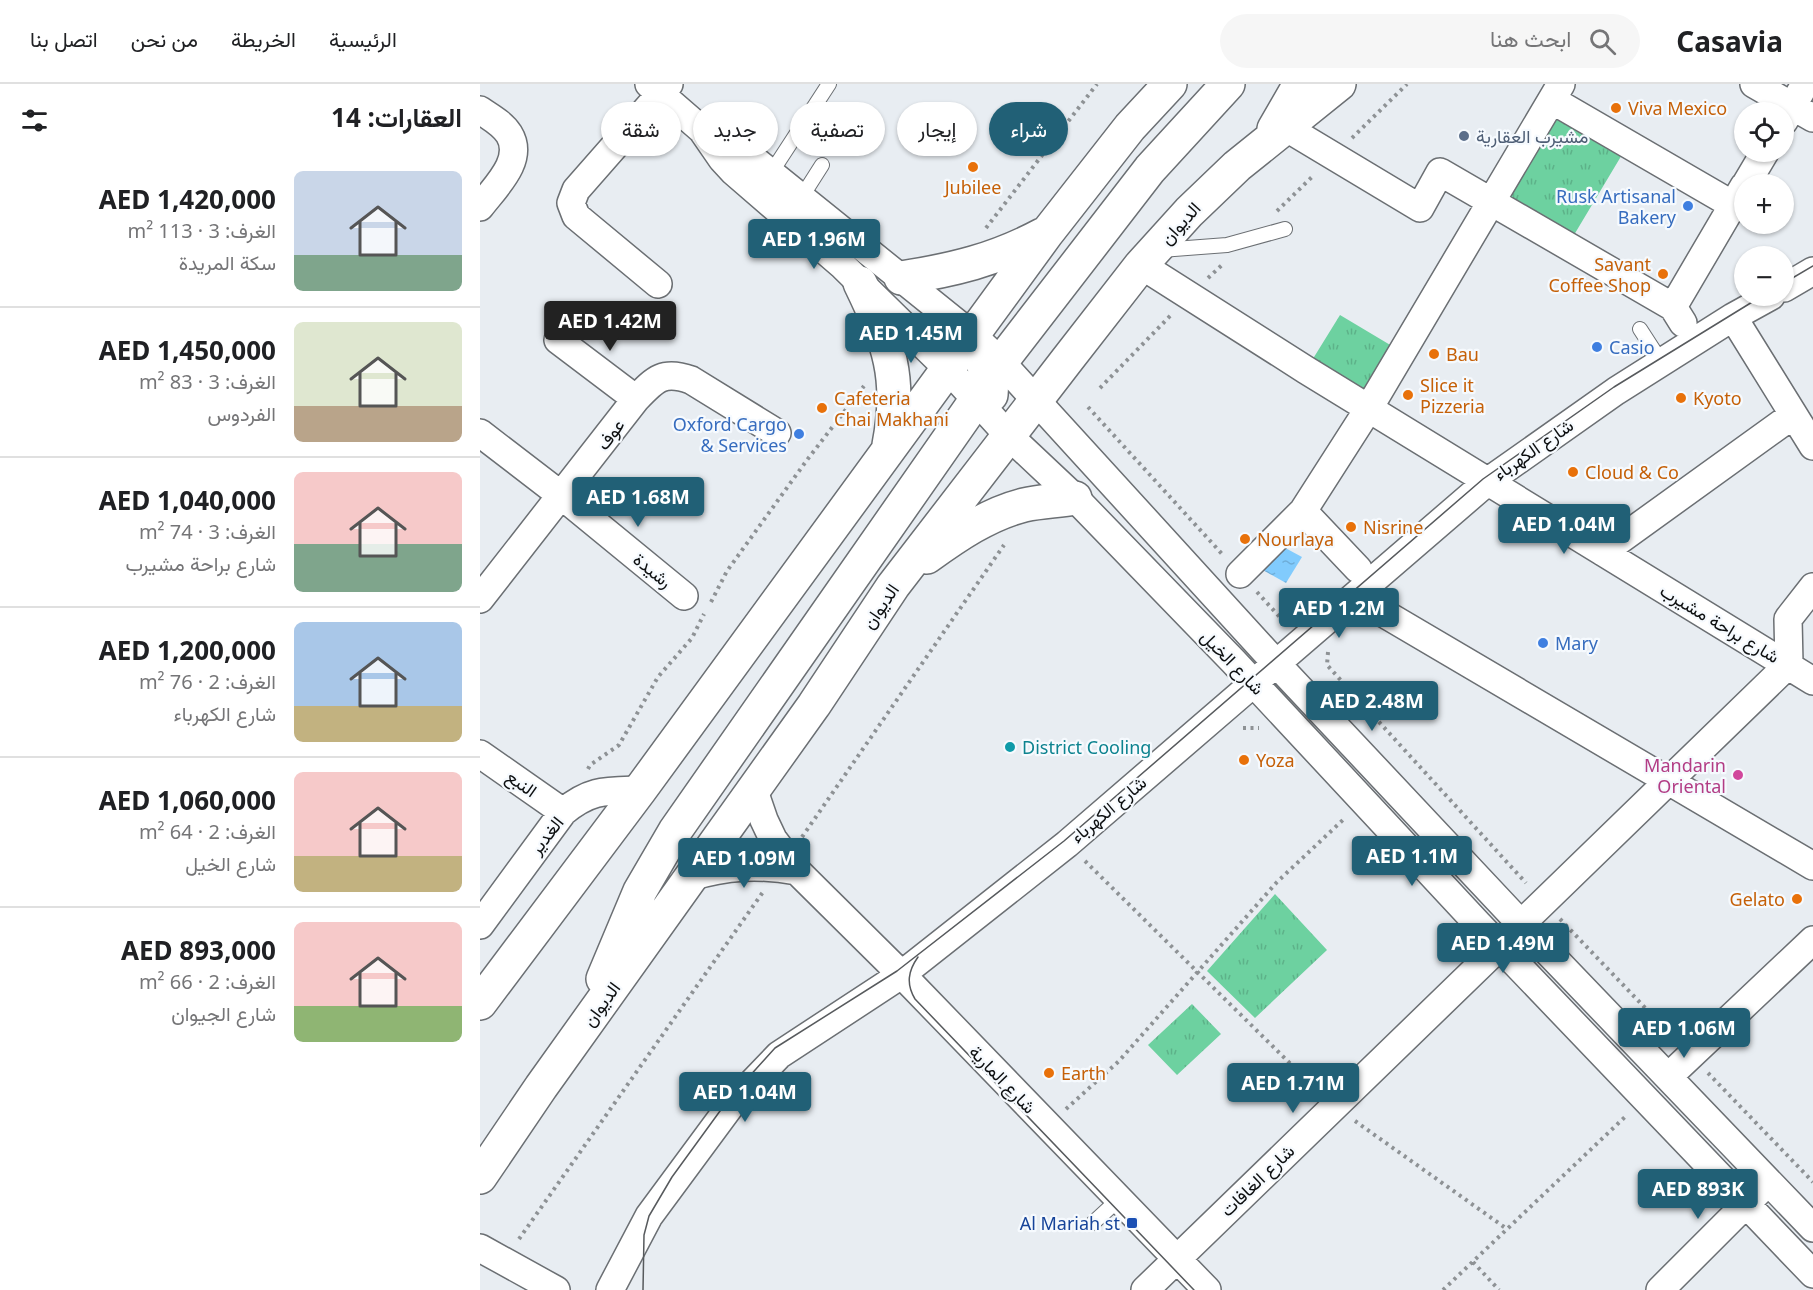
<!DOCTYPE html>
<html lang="ar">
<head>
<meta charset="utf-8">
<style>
  :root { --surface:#fff; --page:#f6f6f6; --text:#202124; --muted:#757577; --line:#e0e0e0; --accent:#216076 }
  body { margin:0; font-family:"Noto Sans",Vazirmatn,sans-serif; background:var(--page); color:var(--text); direction:rtl; height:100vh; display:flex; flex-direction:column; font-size:22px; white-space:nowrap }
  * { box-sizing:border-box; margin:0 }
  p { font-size:20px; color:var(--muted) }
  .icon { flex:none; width:33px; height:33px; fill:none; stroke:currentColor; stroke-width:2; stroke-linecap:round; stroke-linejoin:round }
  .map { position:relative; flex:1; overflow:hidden; direction:ltr }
  .side { display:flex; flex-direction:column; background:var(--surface); width:480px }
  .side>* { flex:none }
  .guide { position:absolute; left:18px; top:18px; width:570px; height:54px; direction:rtl; display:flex; gap:12px }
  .buttons { position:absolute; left:1254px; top:18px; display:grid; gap:12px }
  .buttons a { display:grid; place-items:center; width:60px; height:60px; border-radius:50%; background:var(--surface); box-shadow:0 2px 4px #0004; font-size:30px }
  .price { position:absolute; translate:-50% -51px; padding:0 14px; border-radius:6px; background:var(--accent); color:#fff; font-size:20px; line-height:39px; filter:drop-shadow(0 2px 3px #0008) }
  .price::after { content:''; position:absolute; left:50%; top:36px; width:18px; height:14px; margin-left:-9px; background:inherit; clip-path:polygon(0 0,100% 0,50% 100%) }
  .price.on { background:#222; color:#fff }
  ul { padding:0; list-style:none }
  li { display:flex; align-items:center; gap:18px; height:150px; padding:0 18px }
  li+li { border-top:2px solid var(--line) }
  li span { display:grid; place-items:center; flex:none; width:168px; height:120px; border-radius:9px; color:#555 }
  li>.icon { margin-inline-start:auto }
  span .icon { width:72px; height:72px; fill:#fffc; stroke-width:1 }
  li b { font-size:26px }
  h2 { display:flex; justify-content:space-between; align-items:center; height:72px; padding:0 18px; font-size:26px }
  .pill { padding:0 21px; border-radius:27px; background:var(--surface); box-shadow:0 2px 4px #0004; font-size:21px; line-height:54px }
  .pill.on { background:var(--accent); color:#fff }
  header { display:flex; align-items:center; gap:36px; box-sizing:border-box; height:84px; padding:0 30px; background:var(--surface); border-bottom:2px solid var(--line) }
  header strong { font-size:28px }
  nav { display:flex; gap:33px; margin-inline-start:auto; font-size:21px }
  .search { width:420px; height:54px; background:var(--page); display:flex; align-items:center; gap:15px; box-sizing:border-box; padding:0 21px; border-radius:33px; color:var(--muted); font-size:22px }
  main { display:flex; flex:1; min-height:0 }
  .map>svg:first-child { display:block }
  .grass { fill:url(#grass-tufts) }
  .water { fill:url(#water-ripples) }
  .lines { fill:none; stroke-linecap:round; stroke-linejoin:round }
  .lane-casing { stroke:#6b6f73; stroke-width:16 }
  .street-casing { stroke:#6b6f73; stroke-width:30 }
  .primary-casing { stroke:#6b6f73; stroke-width:36 }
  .path { stroke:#8e9295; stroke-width:4; stroke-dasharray:3 4.5; stroke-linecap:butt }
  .lane { stroke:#fff; stroke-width:14 }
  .street { stroke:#fff; stroke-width:27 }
  .primary { stroke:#fff; stroke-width:33 }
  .tram { stroke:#575a5d; stroke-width:1.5 }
  .food-dot { fill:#e8710a; stroke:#f6fafe; stroke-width:2 }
  .service-dot { fill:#5c6f8a; stroke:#f6fafe; stroke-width:2 }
  .shop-dot { fill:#3f7fe0; stroke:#f6fafe; stroke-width:2 }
  .culture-dot { fill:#0f9aa8; stroke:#f6fafe; stroke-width:2 }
  .hotel-dot { fill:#d1479c; stroke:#f6fafe; stroke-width:2 }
  .transit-dot { fill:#1a4fb4; stroke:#f6fafe; stroke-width:2 }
  .labels { text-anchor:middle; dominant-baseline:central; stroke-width:4.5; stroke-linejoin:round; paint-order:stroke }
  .food-label { font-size:18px; fill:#c56008; stroke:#f6fafe; text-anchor:start }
  .service-label { font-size:18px; fill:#4e5e75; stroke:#f6fafe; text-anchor:start }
  .shop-label { font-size:18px; fill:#366cbe; stroke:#f6fafe; text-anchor:end }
  .street-label { font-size:18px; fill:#0d0f10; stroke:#f6fafe }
  .culture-label { font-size:18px; fill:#0d838f; stroke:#f6fafe; text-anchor:start }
  .hotel-label { font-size:18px; fill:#b23c85; stroke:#f6fafe; text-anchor:end }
  .transit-label { font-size:18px; fill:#164399; stroke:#f6fafe; text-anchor:end }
</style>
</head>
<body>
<header>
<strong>Casavia</strong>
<div class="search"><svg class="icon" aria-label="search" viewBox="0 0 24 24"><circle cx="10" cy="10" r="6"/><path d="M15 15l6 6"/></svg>ابحث هنا</div>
<nav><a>الرئيسية</a><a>الخريطة</a><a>من نحن</a><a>اتصل بنا</a></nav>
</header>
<main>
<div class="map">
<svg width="1333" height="1206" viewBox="0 0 1333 1206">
  <defs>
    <pattern id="grass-tufts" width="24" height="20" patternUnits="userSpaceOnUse" patternTransform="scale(1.5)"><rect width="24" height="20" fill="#6dd1a0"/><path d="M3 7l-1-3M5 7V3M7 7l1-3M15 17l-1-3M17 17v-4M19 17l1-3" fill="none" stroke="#5db289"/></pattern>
    <pattern id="water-ripples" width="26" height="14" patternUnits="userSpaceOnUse" patternTransform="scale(1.5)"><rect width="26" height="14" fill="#81cbfd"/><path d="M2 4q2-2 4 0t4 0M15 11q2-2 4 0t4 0" fill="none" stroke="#6eadd8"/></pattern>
  </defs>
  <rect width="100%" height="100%" fill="#e8edf2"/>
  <!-- grass -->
  <path class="grass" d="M1072,16L1149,59L1088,161L1012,118Z
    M860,231L922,268L889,324L826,286Z
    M795,810L847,866L775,934L727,887Z
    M712,920L741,950L697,991L668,961Z"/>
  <!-- water -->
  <path class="water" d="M796,459L822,473L806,499L781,485Z"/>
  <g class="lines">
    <!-- lane casing -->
    <g class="lane-casing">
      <path id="lane" d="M291,89L349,0
        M321,114L342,81
        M681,166L747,161L805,145
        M1160,245L1182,279
        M613,1139L639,1115"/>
    </g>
    <!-- street casing -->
    <g class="street-casing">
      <path id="street" d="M169,0L222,46L242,75L254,88L363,182L467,284L528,351L595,414L753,577L998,840L1333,1190
        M1274,0L1333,34
        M1072,16L1253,121
        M0,26C10,33 22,39 29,50C45,76 15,103 0,123
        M1304,37L1325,0
        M805,43L940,124L960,88L1193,223L1203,239
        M226,48L241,54L272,74L493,252L521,278L793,576L1041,840L1333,1144
        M1266,100L1285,68
        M661,181L826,286L1333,597
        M178,200L96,132L91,119L96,106L189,0
        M1304,204L1333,187
        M1193,223L1264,102
        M1253,233L1333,362
        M78,256L156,315
        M0,349L82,412L204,512
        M823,427L878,485
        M1123,468L1313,331
        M760,490L823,427L889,324L1081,0
        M0,515L156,315C175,295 183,286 211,296L297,349
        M888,520L1333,782
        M1309,580L1308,535L1333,503
        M0,670L83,728
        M273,704L284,736L293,755L317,787L429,898L727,1206
        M210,793C246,782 279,780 317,787
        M1041,840L1309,580
        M0,841L83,728C111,705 126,707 160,706
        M1189,992L1333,856
        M0,1164L76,1206
        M130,1206L169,1132L251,1021L299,971L421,891L587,760L1007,398L1136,307L1253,233L1291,212
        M665,1206L1020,862
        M1180,1206L1279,1107"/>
    </g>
    <!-- primary casing -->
    <g class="primary-casing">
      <path id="primary" d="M794,45L820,0
        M421,194C473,186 515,176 562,151
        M380,199C409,259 422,294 409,361
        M511,311L512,296L521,278L670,85L748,0
        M447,473C476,452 508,430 544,421C561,417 578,417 595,414
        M123,895L160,807L195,747L501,309C509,287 503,271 493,252
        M0,919L160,706L567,149L650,43L690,0
        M0,1093L61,1003L334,621L413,502L587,276L661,181L709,128L757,82L859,0"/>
    </g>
    <!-- path -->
    <path class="path" d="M872,54L927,0
      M797,127L834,91
      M506,144L617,0
      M728,194L742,181
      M620,304L691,231
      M608,323L743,471
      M777,508L806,540
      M231,518L247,487L327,376L384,302
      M848,568L847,581L1046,799
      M763,644H779
      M108,685L110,681L139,661L178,593L212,554L224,530
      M322,753L524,461
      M605,777L837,1006
      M1080,835L1193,953
      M1228,989L1333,1098
      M586,1025L639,977L797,798L865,734
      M875,1037L1027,1145
      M39,1155L283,808
      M993,1178L1019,1206
      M963,1206L1147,1031"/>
    <!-- lane -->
    <use href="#lane" class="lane"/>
    <!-- street -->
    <use href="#street" class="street"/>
    <!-- primary -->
    <use href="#primary" class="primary"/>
    <!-- tram -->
    <path class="tram" d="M1304,199L1333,182
      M438,873C428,887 426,900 435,915L714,1206
      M163,1206L164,1151L169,1132L192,1093L248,1016L295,964L417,887L584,757L1003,395L1134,303L1282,212"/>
  </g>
  <!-- markers -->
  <g class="food-dot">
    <circle cx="1136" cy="24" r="6"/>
    <circle cx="493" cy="83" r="6"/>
    <circle cx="1183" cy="190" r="6"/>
    <circle cx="954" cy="270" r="6"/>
    <circle cx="928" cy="311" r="6"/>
    <circle cx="1201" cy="314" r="6"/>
    <circle cx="342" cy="324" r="6"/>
    <circle cx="1093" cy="388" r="6"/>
    <circle cx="871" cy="443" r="6"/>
    <circle cx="765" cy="455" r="6"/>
    <circle cx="764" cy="676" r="6"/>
    <circle cx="1317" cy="815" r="6"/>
    <circle cx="569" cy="989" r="6"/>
  </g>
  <circle class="service-dot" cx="984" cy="52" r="6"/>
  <g class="shop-dot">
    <circle cx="1208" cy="122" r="6"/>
    <circle cx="1117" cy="263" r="6"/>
    <circle cx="319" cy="350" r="6"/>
    <circle cx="1063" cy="559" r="6"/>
  </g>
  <circle class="culture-dot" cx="530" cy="663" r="6"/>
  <circle class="hotel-dot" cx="1258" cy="691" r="6"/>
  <rect class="transit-dot" x="646" y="1133" width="12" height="12" rx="3"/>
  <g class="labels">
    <!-- food labels -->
    <g class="food-label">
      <text x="1148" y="24">Viva Mexico</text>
      <text x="493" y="103" text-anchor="middle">Jubilee</text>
      <text x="1171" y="180" text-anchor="end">Savant<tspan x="1171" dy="21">Coffee Shop</tspan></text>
      <text x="966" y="270">Bau</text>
      <text x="940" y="301">Slice it<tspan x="940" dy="21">Pizzeria</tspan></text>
      <text x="354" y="314">Cafeteria<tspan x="354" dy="21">Chai Makhani</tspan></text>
      <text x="1213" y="314">Kyoto</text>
      <text x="1105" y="388">Cloud &amp; Co</text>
      <text x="883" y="443">Nisrine</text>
      <text x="777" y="455">Nourlaya</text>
      <text x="776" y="676">Yoza</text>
      <text x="1305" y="815" text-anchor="end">Gelato</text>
      <text x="581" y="989">Earth</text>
    </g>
    <!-- service labels -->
    <g class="service-label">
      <text x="996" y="52">مشيرب العقارية</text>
    </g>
    <!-- shop labels -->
    <g class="shop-label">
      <text x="1196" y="112">Rusk Artisanal<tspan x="1196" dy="21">Bakery</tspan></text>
      <text x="1129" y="263" text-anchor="start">Casio</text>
      <text x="307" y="340">Oxford Cargo<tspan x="307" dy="21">&amp; Services</tspan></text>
      <text x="1075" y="559" text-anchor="start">Mary</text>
    </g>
    <!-- street labels -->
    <g class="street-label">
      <text transform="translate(700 139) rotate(-48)">الديوان</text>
      <text transform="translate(130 350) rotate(-53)">عوف</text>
      <text transform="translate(1053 365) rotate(-35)">شارع الكهرباء</text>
      <text transform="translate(173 486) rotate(39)">رشيدة</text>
      <text transform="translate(400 522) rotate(-56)">الديوان</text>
      <text transform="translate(1240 539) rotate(31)">شارع براحة مشيرب</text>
      <text transform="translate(753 578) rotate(46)">شارع الخيل</text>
      <text transform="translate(42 699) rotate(35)">النبع</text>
      <text transform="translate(628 725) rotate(-40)">شارع الكهرباء</text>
      <text transform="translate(66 751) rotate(-52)">الغدير</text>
      <text transform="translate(121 920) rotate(-54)">الديوان</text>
      <text transform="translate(523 995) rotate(46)">شارع المارية</text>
      <text transform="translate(777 1096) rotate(-44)">شارع الغافات</text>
    </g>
    <!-- culture labels -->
    <g class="culture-label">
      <text x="542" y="663">District Cooling</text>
    </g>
    <!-- hotel labels -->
    <g class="hotel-label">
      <text x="1246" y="681">Mandarin<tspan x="1246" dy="21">Oriental</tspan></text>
    </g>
    <!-- transit labels -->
    <g class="transit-label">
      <text x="640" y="1139">Al Mariah st</text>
    </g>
  </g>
</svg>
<div class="buttons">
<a><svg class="icon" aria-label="locate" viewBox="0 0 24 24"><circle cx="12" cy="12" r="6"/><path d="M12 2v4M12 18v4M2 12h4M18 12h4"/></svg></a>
<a>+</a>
<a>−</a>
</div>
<b class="price" style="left:334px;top:186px">AED 1.96M</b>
<b class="price on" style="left:130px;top:268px">AED 1.42M</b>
<b class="price" style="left:431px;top:280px">AED 1.45M</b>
<b class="price" style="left:158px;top:444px">AED 1.68M</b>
<b class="price" style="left:1084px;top:471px">AED 1.04M</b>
<b class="price" style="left:859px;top:555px">AED 1.2M</b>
<b class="price" style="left:892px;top:648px">AED 2.48M</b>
<b class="price" style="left:932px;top:803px">AED 1.1M</b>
<b class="price" style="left:264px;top:805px">AED 1.09M</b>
<b class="price" style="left:1023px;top:890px">AED 1.49M</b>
<b class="price" style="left:1204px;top:975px">AED 1.06M</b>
<b class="price" style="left:813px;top:1030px">AED 1.71M</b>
<b class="price" style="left:265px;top:1039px">AED 1.04M</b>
<b class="price" style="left:1218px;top:1136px">AED 893K</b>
<div class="guide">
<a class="pill on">شراء</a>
<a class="pill">إيجار</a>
<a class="pill">تصفية</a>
<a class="pill">جديد</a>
<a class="pill">شقة</a>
</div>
</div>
<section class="side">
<h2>العقارات: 14<svg class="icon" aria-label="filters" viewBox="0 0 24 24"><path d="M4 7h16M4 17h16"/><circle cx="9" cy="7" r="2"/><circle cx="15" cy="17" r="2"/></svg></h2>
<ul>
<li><span style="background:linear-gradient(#c9d6e8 70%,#7fa58c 0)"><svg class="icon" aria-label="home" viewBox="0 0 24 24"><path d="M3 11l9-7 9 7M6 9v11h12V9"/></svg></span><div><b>AED 1,420,000</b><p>الغرف: 3 · 113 m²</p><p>سكة المريدة</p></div></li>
<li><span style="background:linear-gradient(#dfe7d0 70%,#b9a48a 0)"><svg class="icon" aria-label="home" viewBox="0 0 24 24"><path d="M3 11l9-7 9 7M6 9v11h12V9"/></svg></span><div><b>AED 1,450,000</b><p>الغرف: 3 · 83 m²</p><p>الفردوس</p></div></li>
<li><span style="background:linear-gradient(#f6c9c9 60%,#7fa58c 0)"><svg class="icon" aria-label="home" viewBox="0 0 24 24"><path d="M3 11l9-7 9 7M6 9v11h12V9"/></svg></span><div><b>AED 1,040,000</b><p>الغرف: 3 · 74 m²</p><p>شارع براحة مشيرب</p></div></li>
<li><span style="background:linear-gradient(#a9c7e8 70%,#c2b280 0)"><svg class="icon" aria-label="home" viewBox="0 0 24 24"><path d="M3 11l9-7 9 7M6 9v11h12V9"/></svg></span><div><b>AED 1,200,000</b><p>الغرف: 2 · 76 m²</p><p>شارع الكهرباء</p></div></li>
<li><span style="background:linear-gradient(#f6c9c9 70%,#c2b280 0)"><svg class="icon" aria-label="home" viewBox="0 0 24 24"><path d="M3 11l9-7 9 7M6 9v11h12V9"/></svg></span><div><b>AED 1,060,000</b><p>الغرف: 2 · 64 m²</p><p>شارع الخيل</p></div></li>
<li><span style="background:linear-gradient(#f6c9c9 70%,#8fb573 0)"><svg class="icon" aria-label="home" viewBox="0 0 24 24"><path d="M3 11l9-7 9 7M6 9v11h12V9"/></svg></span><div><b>AED 893,000</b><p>الغرف: 2 · 66 m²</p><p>شارع الجيوان</p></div></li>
</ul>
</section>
</main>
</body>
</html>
